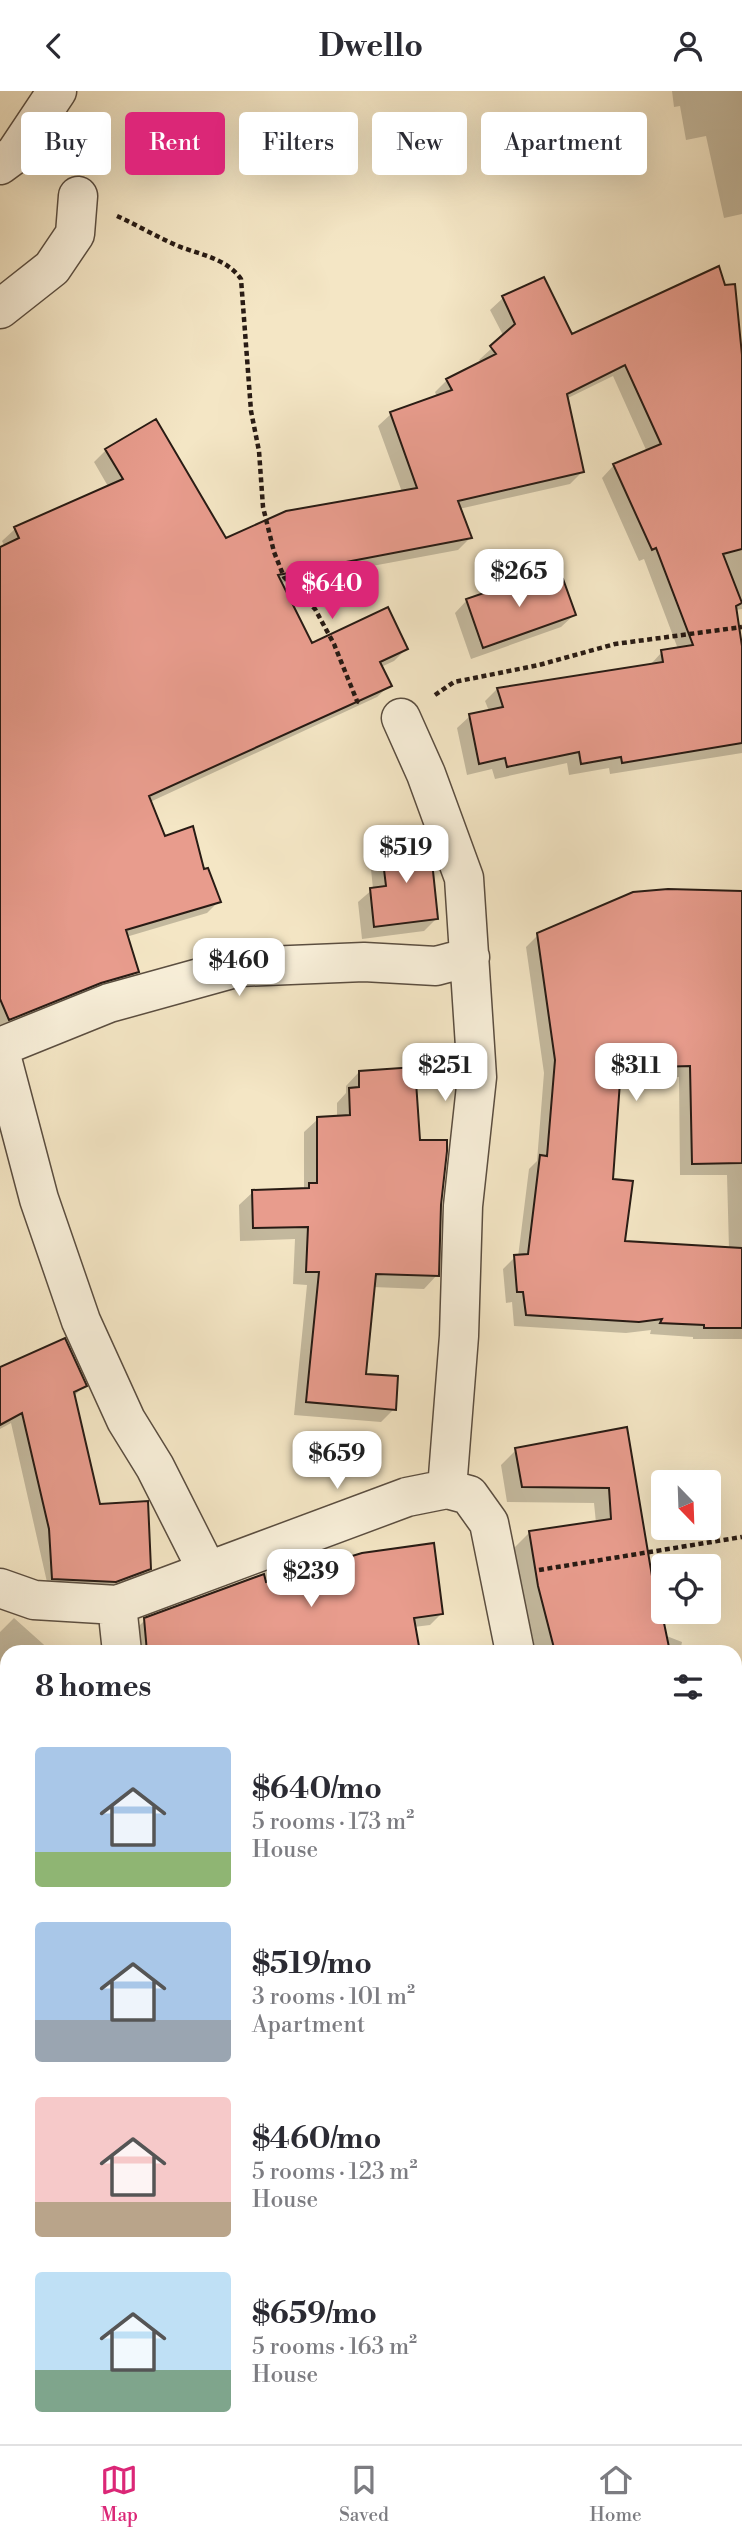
<!DOCTYPE html>
<html lang="en">
<head>
<meta charset="utf-8">
<style>
  :root { --surface:#fff; --page:#f2f2f3; --text:#2b2b33; --muted:#7c7c81; --line:#e1e1e2; --accent:#db2777 }
  body { margin:0; font-family:"Libre Bodoni",serif; background:var(--page); color:var(--text); height:100vh; display:flex; flex-direction:column; font-size:26px; white-space:nowrap }
  * { box-sizing:border-box; margin:0 }
  p { font-size:23px; color:var(--muted) }
  .icon { flex:none; width:38px; height:38px; fill:none; stroke:currentColor; stroke-width:2; stroke-linecap:round; stroke-linejoin:round }
  .map { position:relative; flex:1; overflow:hidden }
  .drawer { position:absolute; left:0px; top:1554px; width:742px; height:800px; display:flex; flex-direction:column; background:var(--surface); border-radius:21px 21px 0 0; box-shadow:0 7px 28px #0002 }
  .drawer>* { flex:none }
  .guide { position:absolute; left:21px; top:21px; width:700px; height:63px; display:flex; gap:14px }
  .needle { width:46px; rotate:157deg }
  .tools { position:absolute; left:651px; top:1379px; display:grid; gap:14px }
  .tools a { display:grid; place-items:center; width:70px; height:70px; border-radius:7px; background:var(--surface); box-shadow:0 7px 28px #0002; font-size:35px }
  .price { position:absolute; translate:-50% -60px; padding:0 16px; border-radius:14px; background:#fff; color:#222; font-size:23px; line-height:46px; filter:drop-shadow(0 2px 4px #0008) }
  .price::after { content:''; position:absolute; left:50%; top:42px; width:21px; height:16px; margin-left:-10px; background:inherit; clip-path:polygon(0 0,100% 0,50% 100%) }
  .price.current { background:var(--accent); color:#fff }
  ul { padding:0; list-style:none }
  li { display:flex; align-items:center; gap:21px; height:175px; padding:0 35px }
  li span { display:grid; place-items:center; flex:none; width:196px; height:140px; border-radius:7px; color:#555 }
  li>.icon { margin-inline-start:auto }
  span .icon { width:84px; height:84px; fill:#fffc; stroke-width:1 }
  li b { font-size:30px }
  h2 { display:flex; justify-content:space-between; align-items:center; height:84px; padding:0 35px; font-size:30px }
  .chip { padding:0 24px; border-radius:7px; background:var(--surface); box-shadow:0 7px 28px #0002; font-size:24px; line-height:63px }
  .chip.current { background:var(--accent); color:#fff }
  header { display:flex; justify-content:space-between; align-items:center; height:91px; padding:0 35px; background:var(--surface); font-size:32px; font-weight:800 }
  .tab-bar { display:flex; justify-content:space-around; align-items:center; height:98px; border-top:2px solid var(--line); background:var(--surface); font-size:19px; color:var(--muted) }
  .tab-bar a { display:grid; justify-items:center; gap:4px }
  .tab-bar .current { color:var(--accent) }
  .map>svg:first-child { display:block }
  .shadow { fill:#0003; fill-rule:evenodd }
  .building { fill:#e89c8d; stroke:#281b14; stroke-width:2 }
  .lines { fill:none; stroke-linecap:round; stroke-linejoin:round }
  .minor-casing { stroke:#5b4e40; stroke-width:41 }
  .path { stroke:#281b14; stroke-width:4.5; stroke-dasharray:5 3.5; stroke-linecap:butt }
  .minor { stroke:#f8efd9; stroke-width:38 }
</style>
</head>
<body>
<header><svg class="icon" aria-label="back" viewBox="0 0 24 24"><path d="M15 5l-7 7 7 7"/></svg>Dwello<svg class="icon" aria-label="person" viewBox="0 0 24 24"><circle cx="12" cy="8" r="4"/><path d="M4 21q1-7 8-7t8 7"/></svg></header>
<div class="map">
<svg width="742" height="2353" viewBox="0 0 742 2353">
  <rect width="100%" height="100%" fill="#f4e6c5"/>
  <filter id="stains"><feTurbulence type="fractalNoise" baseFrequency=".00286" numOctaves="4"/><feColorMatrix values="0 0 0 0 .2 0 0 0 0 .09 0 0 0 0 .02 0 0 0 .5 -.17"/></filter>
  <radialGradient id="worn" r=".72"><stop offset=".6" stop-color="#630" stop-opacity="0"/><stop offset="1" stop-color="#630" stop-opacity=".3"/></radialGradient>
  <!-- shadow -->
  <path class="shadow" d="M672,0H742V123L724,127L706,45L686,49L680,15L674,16Z
    M543,188L571,246L742,283V518L735,519L742,566V662L610,683L609,677L569,684L567,672L495,688L492,678L467,684L457,637L470,625L489,620L485,610L497,598L650,574L662,561L678,558L644,468L639,470L602,387L614,374L647,361L613,285L566,308L582,381L570,393L459,418L470,447L458,459L281,492L311,555L406,558L394,570L381,576L390,594L377,606L150,711L164,747L202,780L219,810L207,822L126,846L137,880L125,893L0,938V458L5,456L2,450L15,438L109,397L94,371L106,359L225,450L402,401L378,335L391,323L437,306L435,301L447,289L482,272L479,269L504,246L490,219L503,207Z
    M467,509L574,524L561,536L471,568L455,522Z
    M382,755L437,827L424,840L362,848L358,811L373,798L370,768Z
    M742,801V1248H693V1246L650,1243L651,1239L626,1242L514,1235L512,1211L506,1212L503,1178L515,1166H518L529,1078L537,1070L544,982L526,856L538,844ZM679,986L680,1084H727L729,1158L623,1152L611,1090L619,988Z
    M359,981L419,1051L439,1114L437,1184L424,1198L373,1196L364,1284L394,1318L381,1331L294,1324L307,1194L293,1193L295,1148L240,1150L239,1114L253,1101L304,1099V1041L318,1028L337,1027V1012L346,1002V995Z
    M0,1278L84,1295L73,1306L98,1415L149,1477L137,1489L103,1502L49,1500L11,1332L0,1338Z
    M626,1338L654,1506L664,1544L682,1551L680,1561H536L524,1512L514,1457L530,1441L596,1432L594,1412L507,1411L501,1374L516,1359Z
    M265,1493L442,1522L430,1534L414,1536L418,1561H135L133,1541L145,1529Z
    M14,1527L52,1561H7V1903L4,1913L7,1914V1989L0,1988V1541Z
    M735,1795L742,1796V2217L735,2224Z
    M0,2316L7,2317V2347H137L139,2353H0Z
    M735,2321L741,2322L738,2353H603L604,2347H735Z
    M355,2347H420V2353H356Z
    M466,2347H581V2353H466Z"/>
  <!-- building -->
  <path class="building" d="M719,175L725,194L735,193L742,264V458L723,463L742,512L736,515L742,555V652L622,672L621,666L581,673L579,661L507,676L505,667L479,673L469,623L503,616L497,597L663,571L661,559L693,554L656,457L652,459L613,373L661,353L625,274L567,303L584,381L458,410L472,447L278,484L312,552L388,516L408,558L380,571L392,595L149,705L165,745L193,735L204,778L208,777L221,811L126,839L139,881L101,892L9,929L0,908V456L19,447L14,436L123,388L105,358L156,328L226,447L286,420L417,397L390,321L452,299L446,288L496,263L490,255L515,233L502,205L544,186L572,243Z
    M540,483L544,494L563,488L576,524L483,557L466,508Z
    M426,747L431,761L438,828L374,836L370,797L386,795L381,754Z
    M668,798L742,800V1072L692,1073L690,975L621,977L613,1088L633,1090L625,1150L742,1157V1237H704V1234L660,1232L662,1228L639,1231L526,1224L523,1201H517L514,1164L528,1163L540,1064L547,1065L555,969L537,842L633,801Z
    M415,976L420,1049H447V1060L441,1114L439,1185L376,1183L366,1283L398,1285L396,1319L306,1311L319,1181H306L308,1136L253,1137L252,1099L309,1097V1092H317V1026L350,1024L349,997L359,996V980Z
    M65,1247L87,1295L74,1301L100,1413L148,1410L151,1478L116,1491L52,1488L49,1438L22,1322L0,1334V1276Z
    M627,1336L655,1503H658L670,1561H555L538,1495L529,1440L611,1428L609,1397L522,1396L515,1357Z
    M434,1452L443,1523L414,1527L420,1561H147L144,1527L264,1483L266,1491L362,1462Z"/>
  <g class="lines">
    <!-- minor casing -->
    <g class="minor-casing">
      <path id="minor" d="M0,74L15,63L57,0
        M0,218L52,177L75,143L78,105
        M401,627L426,683L464,787L477,986L463,1115L459,1245L447,1398
        M0,956L109,912L239,876L364,871L436,875L470,866
        M0,960L39,1108L81,1230L126,1329L155,1376L207,1479
        M0,1497L34,1509L117,1514L407,1406L447,1398L469,1404L489,1432L515,1561
        M117,1514L122,1561
        M735,1759L742,1760"/>
    </g>
    <!-- path -->
    <path class="path" d="M117,125C137,134 157,146 178,155C201,164 226,167 241,188L251,320L259,360L263,416L274,461L284,486L315,518L334,553L357,610L362,613
      M435,604L454,591L539,574L615,553L742,536
      M539,1479L742,1446
      M0,1988L7,1989"/>
    <!-- minor -->
    <use href="#minor" class="minor"/>
  </g>
  <rect width="100%" height="100%" filter="url(#stains)"/>
  <rect width="100%" height="100%" fill="url(#worn)"/>
</svg>
<div class="tools">
<a><svg class="needle" viewBox="-14 -14 28 28"><path d="M0-13l5 13h-10z" fill="#e53935"/><path d="M0 13l5-13h-10z" fill="#7c7c81"/></svg></a>
<a><svg class="icon" aria-label="locate" viewBox="0 0 24 24"><circle cx="12" cy="12" r="6"/><path d="M12 2v4M12 18v4M2 12h4M18 12h4"/></svg></a>
</div>
<b class="price" style="left:519px;top:518px">$265</b>
<b class="price current" style="left:332px;top:530px">$640</b>
<b class="price" style="left:406px;top:794px">$519</b>
<b class="price" style="left:239px;top:907px">$460</b>
<b class="price" style="left:445px;top:1012px">$251</b>
<b class="price" style="left:636px;top:1012px">$311</b>
<b class="price" style="left:337px;top:1400px">$659</b>
<b class="price" style="left:311px;top:1518px">$239</b>
<div class="guide">
<a class="chip">Buy</a>
<a class="chip current">Rent</a>
<a class="chip">Filters</a>
<a class="chip">New</a>
<a class="chip">Apartment</a>
</div>
<section class="drawer">
<h2>8 homes<svg class="icon" aria-label="filters" viewBox="0 0 24 24"><path d="M4 7h16M4 17h16"/><circle cx="9" cy="7" r="2"/><circle cx="15" cy="17" r="2"/></svg></h2>
<ul>
<li><span style="background:linear-gradient(#a9c7e8 75%,#8fb573 0)"><svg class="icon" aria-label="home" viewBox="0 0 24 24"><path d="M3 11l9-7 9 7M6 9v11h12V9"/></svg></span><div><b>$640/mo</b><p>5 rooms · 173 m²</p><p>House</p></div></li>
<li><span style="background:linear-gradient(#a9c7e8 70%,#9aa5b1 0)"><svg class="icon" aria-label="home" viewBox="0 0 24 24"><path d="M3 11l9-7 9 7M6 9v11h12V9"/></svg></span><div><b>$519/mo</b><p>3 rooms · 101 m²</p><p>Apartment</p></div></li>
<li><span style="background:linear-gradient(#f6c9c9 75%,#b9a48a 0)"><svg class="icon" aria-label="home" viewBox="0 0 24 24"><path d="M3 11l9-7 9 7M6 9v11h12V9"/></svg></span><div><b>$460/mo</b><p>5 rooms · 123 m²</p><p>House</p></div></li>
<li><span style="background:linear-gradient(#bfe0f5 70%,#7fa58c 0)"><svg class="icon" aria-label="home" viewBox="0 0 24 24"><path d="M3 11l9-7 9 7M6 9v11h12V9"/></svg></span><div><b>$659/mo</b><p>5 rooms · 163 m²</p><p>House</p></div></li>
</ul>
</section>
</div>
<nav class="tab-bar">
<a class="current"><svg class="icon" aria-label="map" viewBox="0 0 24 24"><path d="M3 6l6-2 6 2 6-2v14l-6 2-6-2-6 2zM9 4v14M15 6v14"/></svg>Map</a>
<a><svg class="icon" aria-label="saved" viewBox="0 0 24 24"><path d="M7 4h10v16l-5-4-5 4z"/></svg>Saved</a>
<a><svg class="icon" aria-label="home" viewBox="0 0 24 24"><path d="M3 11l9-7 9 7M6 9v11h12V9"/></svg>Home</a>
</nav>
</body>
</html>
